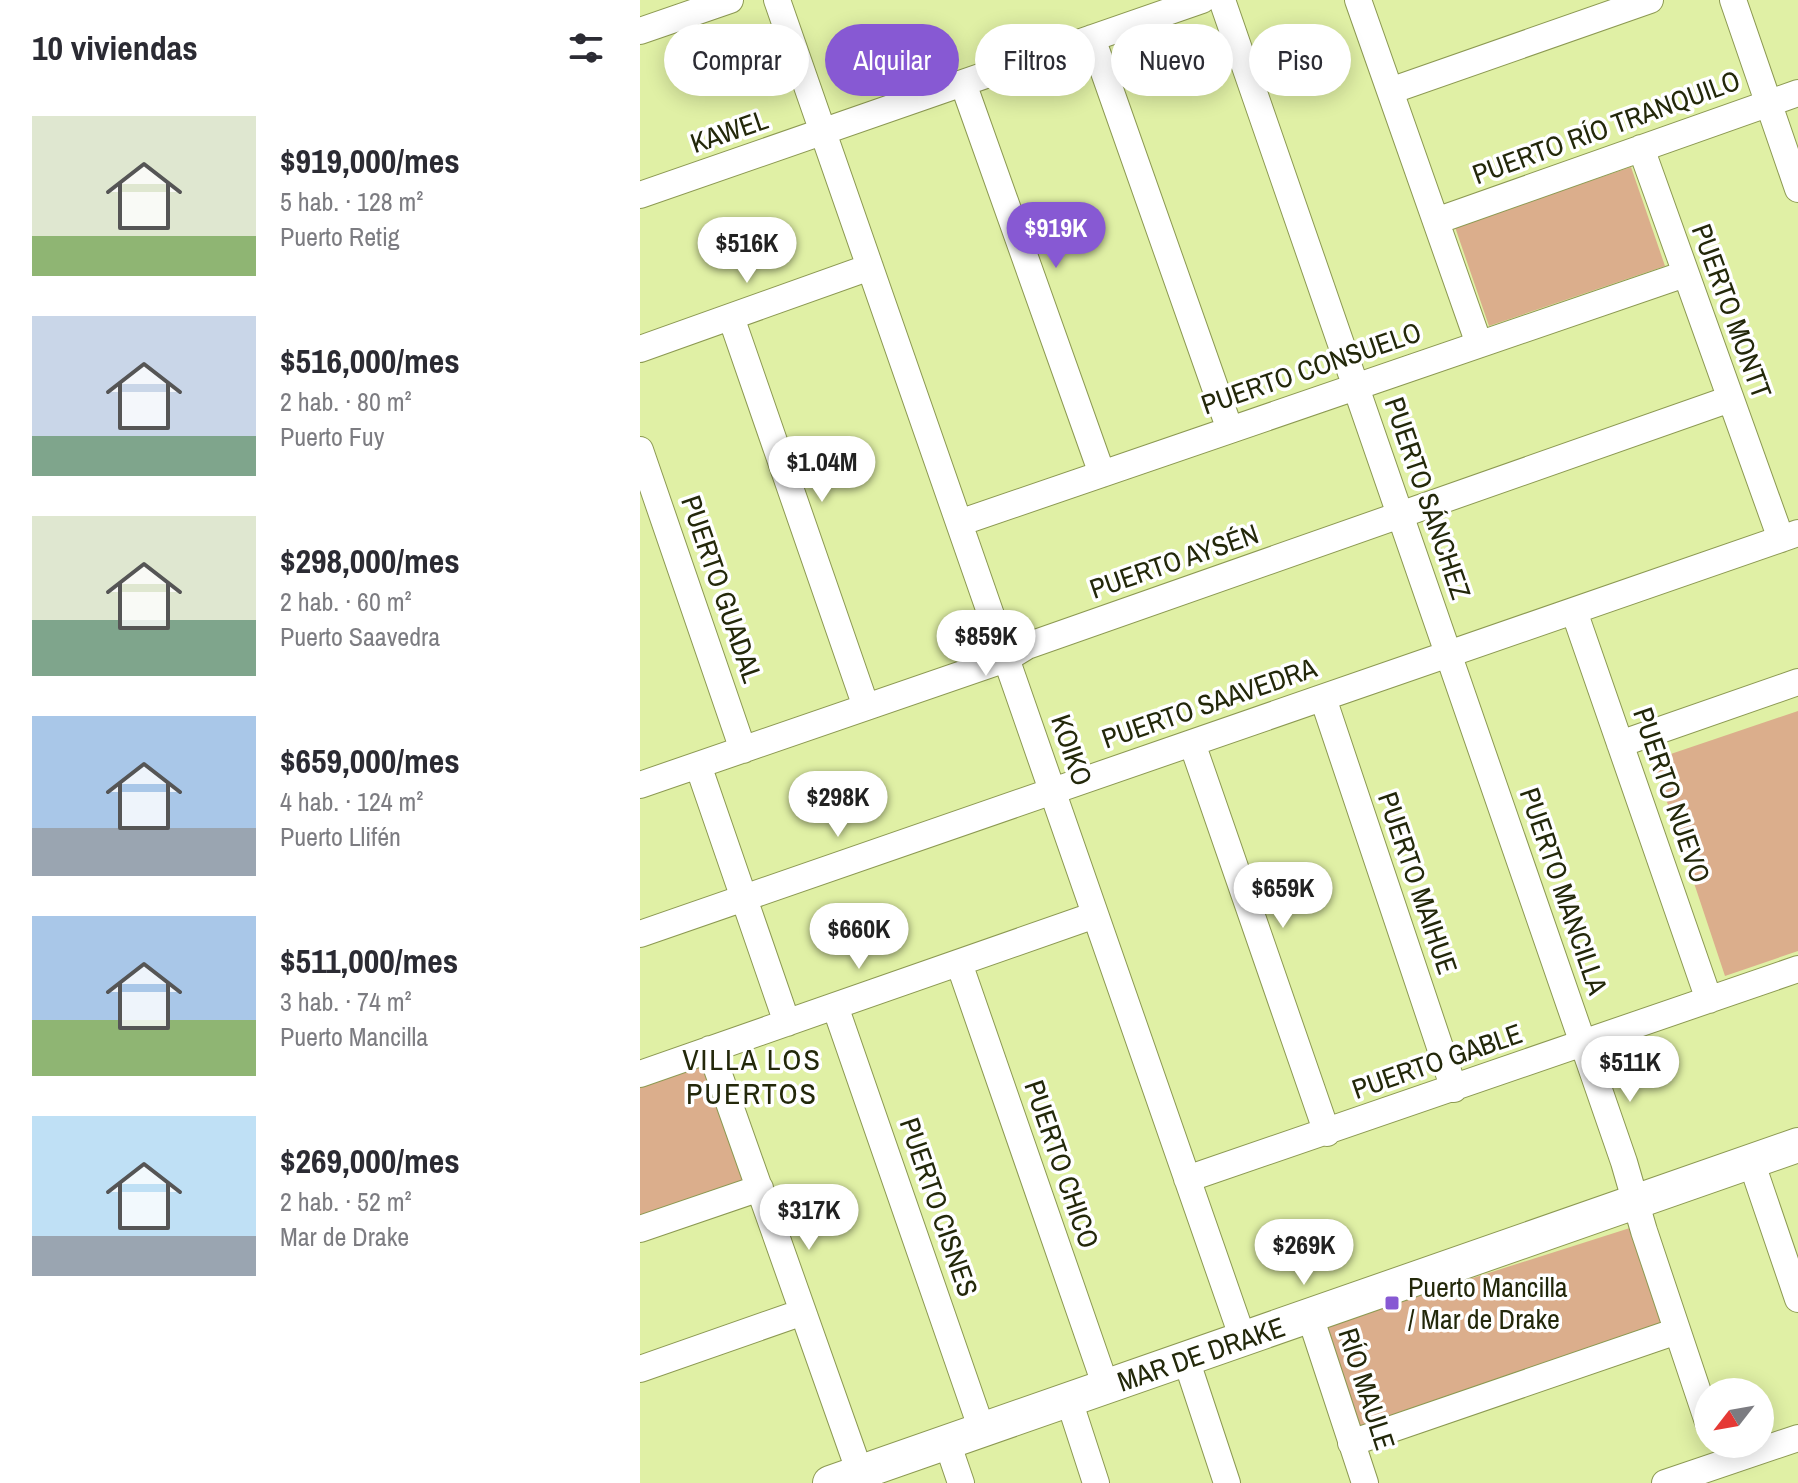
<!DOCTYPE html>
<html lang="es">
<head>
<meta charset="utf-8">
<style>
  :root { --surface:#fff; --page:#f2f2f3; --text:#2b2b33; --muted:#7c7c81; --accent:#8759d3 }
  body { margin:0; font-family:"Archivo Narrow",sans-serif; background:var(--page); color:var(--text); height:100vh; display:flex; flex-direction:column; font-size:30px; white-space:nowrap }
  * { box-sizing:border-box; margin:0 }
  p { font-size:26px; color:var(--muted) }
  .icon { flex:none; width:44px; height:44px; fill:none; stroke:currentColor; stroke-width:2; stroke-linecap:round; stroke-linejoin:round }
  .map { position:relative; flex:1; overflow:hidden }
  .side { display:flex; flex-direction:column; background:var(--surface); width:640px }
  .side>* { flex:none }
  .banner { position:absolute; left:24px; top:24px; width:760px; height:72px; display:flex; gap:16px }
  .needle { width:52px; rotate:239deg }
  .buttons { position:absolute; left:1054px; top:1378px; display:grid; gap:16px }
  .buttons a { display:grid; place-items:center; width:80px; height:80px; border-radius:50%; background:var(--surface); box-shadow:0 4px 20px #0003; font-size:40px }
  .price { position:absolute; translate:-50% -68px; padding:0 18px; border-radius:28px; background:#fff; color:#222; font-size:26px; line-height:52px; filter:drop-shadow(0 2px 4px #0008) }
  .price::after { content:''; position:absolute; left:50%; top:48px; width:24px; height:18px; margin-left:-12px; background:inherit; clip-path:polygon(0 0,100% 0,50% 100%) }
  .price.on { background:var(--accent); color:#fff }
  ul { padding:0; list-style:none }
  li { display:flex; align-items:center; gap:24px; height:200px; padding:0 32px }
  li span { display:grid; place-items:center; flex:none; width:224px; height:160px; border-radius:0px; color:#555 }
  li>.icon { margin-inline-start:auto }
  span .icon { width:96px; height:96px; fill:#fffc; stroke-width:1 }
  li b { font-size:34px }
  h2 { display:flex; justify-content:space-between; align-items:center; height:96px; padding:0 32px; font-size:34px }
  .tag { padding:0 28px; border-radius:36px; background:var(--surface); box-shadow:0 4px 20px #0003; font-size:28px; line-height:72px }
  .tag.on { background:var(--accent); color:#fff }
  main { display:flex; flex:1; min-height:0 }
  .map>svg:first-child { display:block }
  .green { fill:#dbae8c }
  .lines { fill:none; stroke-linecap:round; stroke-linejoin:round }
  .minor-casing { stroke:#8c9952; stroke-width:28 }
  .tertiary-casing { stroke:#8c9952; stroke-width:36 }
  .minor { stroke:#fff; stroke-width:26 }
  .tertiary { stroke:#fff; stroke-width:34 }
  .poi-dot { fill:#8759d3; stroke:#fff; stroke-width:3 }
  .labels { text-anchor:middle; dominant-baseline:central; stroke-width:7; stroke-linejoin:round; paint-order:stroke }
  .street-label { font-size:28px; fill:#23280a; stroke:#fff }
  .poi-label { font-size:28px; fill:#23280a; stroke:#fff; text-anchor:start }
  .neighbourhood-label { font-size:30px; letter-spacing:2px; fill:#23280a; stroke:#fff }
</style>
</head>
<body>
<main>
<section class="side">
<h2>10 viviendas<svg class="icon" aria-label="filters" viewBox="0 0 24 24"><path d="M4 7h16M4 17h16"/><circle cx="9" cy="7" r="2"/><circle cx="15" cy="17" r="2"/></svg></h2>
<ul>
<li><span style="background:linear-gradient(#dfe7d0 75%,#8fb573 0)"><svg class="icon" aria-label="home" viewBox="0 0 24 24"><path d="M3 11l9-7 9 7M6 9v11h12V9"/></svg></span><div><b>$919,000/mes</b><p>5 hab. · 128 m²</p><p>Puerto Retig</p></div></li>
<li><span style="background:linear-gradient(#c9d6e8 75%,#7fa58c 0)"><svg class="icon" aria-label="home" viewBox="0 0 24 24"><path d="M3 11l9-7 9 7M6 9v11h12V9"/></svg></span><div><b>$516,000/mes</b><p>2 hab. · 80 m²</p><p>Puerto Fuy</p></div></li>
<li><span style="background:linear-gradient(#dfe7d0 65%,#7fa58c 0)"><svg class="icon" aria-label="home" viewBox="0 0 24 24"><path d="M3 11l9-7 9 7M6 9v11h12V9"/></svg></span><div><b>$298,000/mes</b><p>2 hab. · 60 m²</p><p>Puerto Saavedra</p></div></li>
<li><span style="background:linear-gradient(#a9c7e8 70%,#9aa5b1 0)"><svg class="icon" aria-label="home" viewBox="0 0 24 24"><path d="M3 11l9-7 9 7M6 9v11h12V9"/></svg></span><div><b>$659,000/mes</b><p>4 hab. · 124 m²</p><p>Puerto Llifén</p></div></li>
<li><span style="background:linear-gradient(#a9c7e8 65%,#8fb573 0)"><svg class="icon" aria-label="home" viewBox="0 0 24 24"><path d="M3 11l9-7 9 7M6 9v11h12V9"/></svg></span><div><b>$511,000/mes</b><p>3 hab. · 74 m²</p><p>Puerto Mancilla</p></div></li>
<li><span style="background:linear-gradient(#bfe0f5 75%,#9aa5b1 0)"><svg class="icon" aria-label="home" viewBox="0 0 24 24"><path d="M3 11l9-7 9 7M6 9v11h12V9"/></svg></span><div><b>$269,000/mes</b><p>2 hab. · 52 m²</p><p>Mar de Drake</p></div></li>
</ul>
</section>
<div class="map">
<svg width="1158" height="1483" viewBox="0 0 1158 1483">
  <rect width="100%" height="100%" fill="#e0f0a5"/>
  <!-- green -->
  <path class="green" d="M991,167L1025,266L849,326L815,227Z
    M1158,711V951L1085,976L1013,760Z
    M65,1064L107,1184L0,1220V1085Z
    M993,1227L1025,1329L719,1433L682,1326Z"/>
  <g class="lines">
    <!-- minor casing -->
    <g class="minor-casing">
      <path id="minor" d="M137,0L603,1339
        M582,0L984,1162L1004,1231L1068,1422
        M718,0L839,344
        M1093,0L1158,189
        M0,31L90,0
        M452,38L590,430
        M323,83L462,474
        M750,91L1010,0
        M1001,148L1141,539
        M0,195L562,0
        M796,221L1158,93
        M91,317L226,707
        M0,349L230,267
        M0,450L103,750
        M319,523L1045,274
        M934,611L1069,1000
        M683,698L814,1089
        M552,743L687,1133
        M980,744L1158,682
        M58,765L147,1023
        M0,785L366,659L387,646L1090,399
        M0,934L1158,533
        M319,963L466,1387
        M195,1006L342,1430
        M70,1049L220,1473
        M0,1074L455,915
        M1111,1161L1158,1299
        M547,1179L1158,969
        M0,1229L120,1188
        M670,1316L725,1483
        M546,1359L587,1483
        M0,1369L163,1312
        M429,1400L456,1483
        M307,1442L321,1483
        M711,1443L1037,1331
        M1025,1483L1158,1438"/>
    </g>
    <!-- tertiary casing -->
    <g class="tertiary-casing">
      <path id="tertiary" d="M190,1483L1158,1145"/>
    </g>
    <!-- minor -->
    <use href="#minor" class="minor"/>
    <!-- tertiary -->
    <use href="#tertiary" class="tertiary"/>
  </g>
  <!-- markers -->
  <rect class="poi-dot" x="744" y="1295" width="16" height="16" rx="4"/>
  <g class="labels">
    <!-- street labels -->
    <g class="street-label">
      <text transform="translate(966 127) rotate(-20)">PUERTO RÍO TRANQUILO</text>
      <text transform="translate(89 131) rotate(-19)">KAWEL</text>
      <text transform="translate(1092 311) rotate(70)">PUERTO MONTT</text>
      <text transform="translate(671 368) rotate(-19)">PUERTO CONSUELO</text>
      <text transform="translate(788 498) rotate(71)">PUERTO SÁNCHEZ</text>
      <text transform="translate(534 561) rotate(-19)">PUERTO AYSÉN</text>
      <text transform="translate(82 589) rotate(71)">PUERTO GUADAL</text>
      <text transform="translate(569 703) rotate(-19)">PUERTO SAAVEDRA</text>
      <text transform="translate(432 750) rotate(71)">KOIKO</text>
      <text transform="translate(1032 795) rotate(71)">PUERTO NUEVO</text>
      <text transform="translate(778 883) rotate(71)">PUERTO MAIHUE</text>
      <text transform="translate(924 891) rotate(71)">PUERTO MANCILLA</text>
      <text transform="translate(797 1061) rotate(-19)">PUERTO GABLE</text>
      <text transform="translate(422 1164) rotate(71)">PUERTO CHICO</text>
      <text transform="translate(299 1207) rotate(71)">PUERTO CISNES</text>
      <text transform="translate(561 1354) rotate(-19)">MAR DE DRAKE</text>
      <text transform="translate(727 1389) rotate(72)">RÍO MAULE</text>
    </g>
    <!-- poi labels -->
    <g class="poi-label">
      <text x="768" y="1287">Puerto Mancilla<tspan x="768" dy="32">/ Mar de Drake</tspan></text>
    </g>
    <!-- neighbourhood labels -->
    <g class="neighbourhood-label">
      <text x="112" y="1059">VILLA LOS<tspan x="112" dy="34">PUERTOS</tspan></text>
    </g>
  </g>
</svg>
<div class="buttons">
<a><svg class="needle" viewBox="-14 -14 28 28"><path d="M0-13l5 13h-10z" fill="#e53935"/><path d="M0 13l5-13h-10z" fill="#7c7c81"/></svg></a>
</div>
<b class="price on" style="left:416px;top:270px">$919K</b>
<b class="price" style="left:107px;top:285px">$516K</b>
<b class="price" style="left:182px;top:504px">$1.04M</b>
<b class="price" style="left:346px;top:678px">$859K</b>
<b class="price" style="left:198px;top:839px">$298K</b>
<b class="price" style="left:643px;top:930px">$659K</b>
<b class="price" style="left:219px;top:971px">$660K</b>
<b class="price" style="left:990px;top:1104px">$511K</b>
<b class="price" style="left:169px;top:1252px">$317K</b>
<b class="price" style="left:664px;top:1287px">$269K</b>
<div class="banner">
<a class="tag">Comprar</a>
<a class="tag on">Alquilar</a>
<a class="tag">Filtros</a>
<a class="tag">Nuevo</a>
<a class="tag">Piso</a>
</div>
</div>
</main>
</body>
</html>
